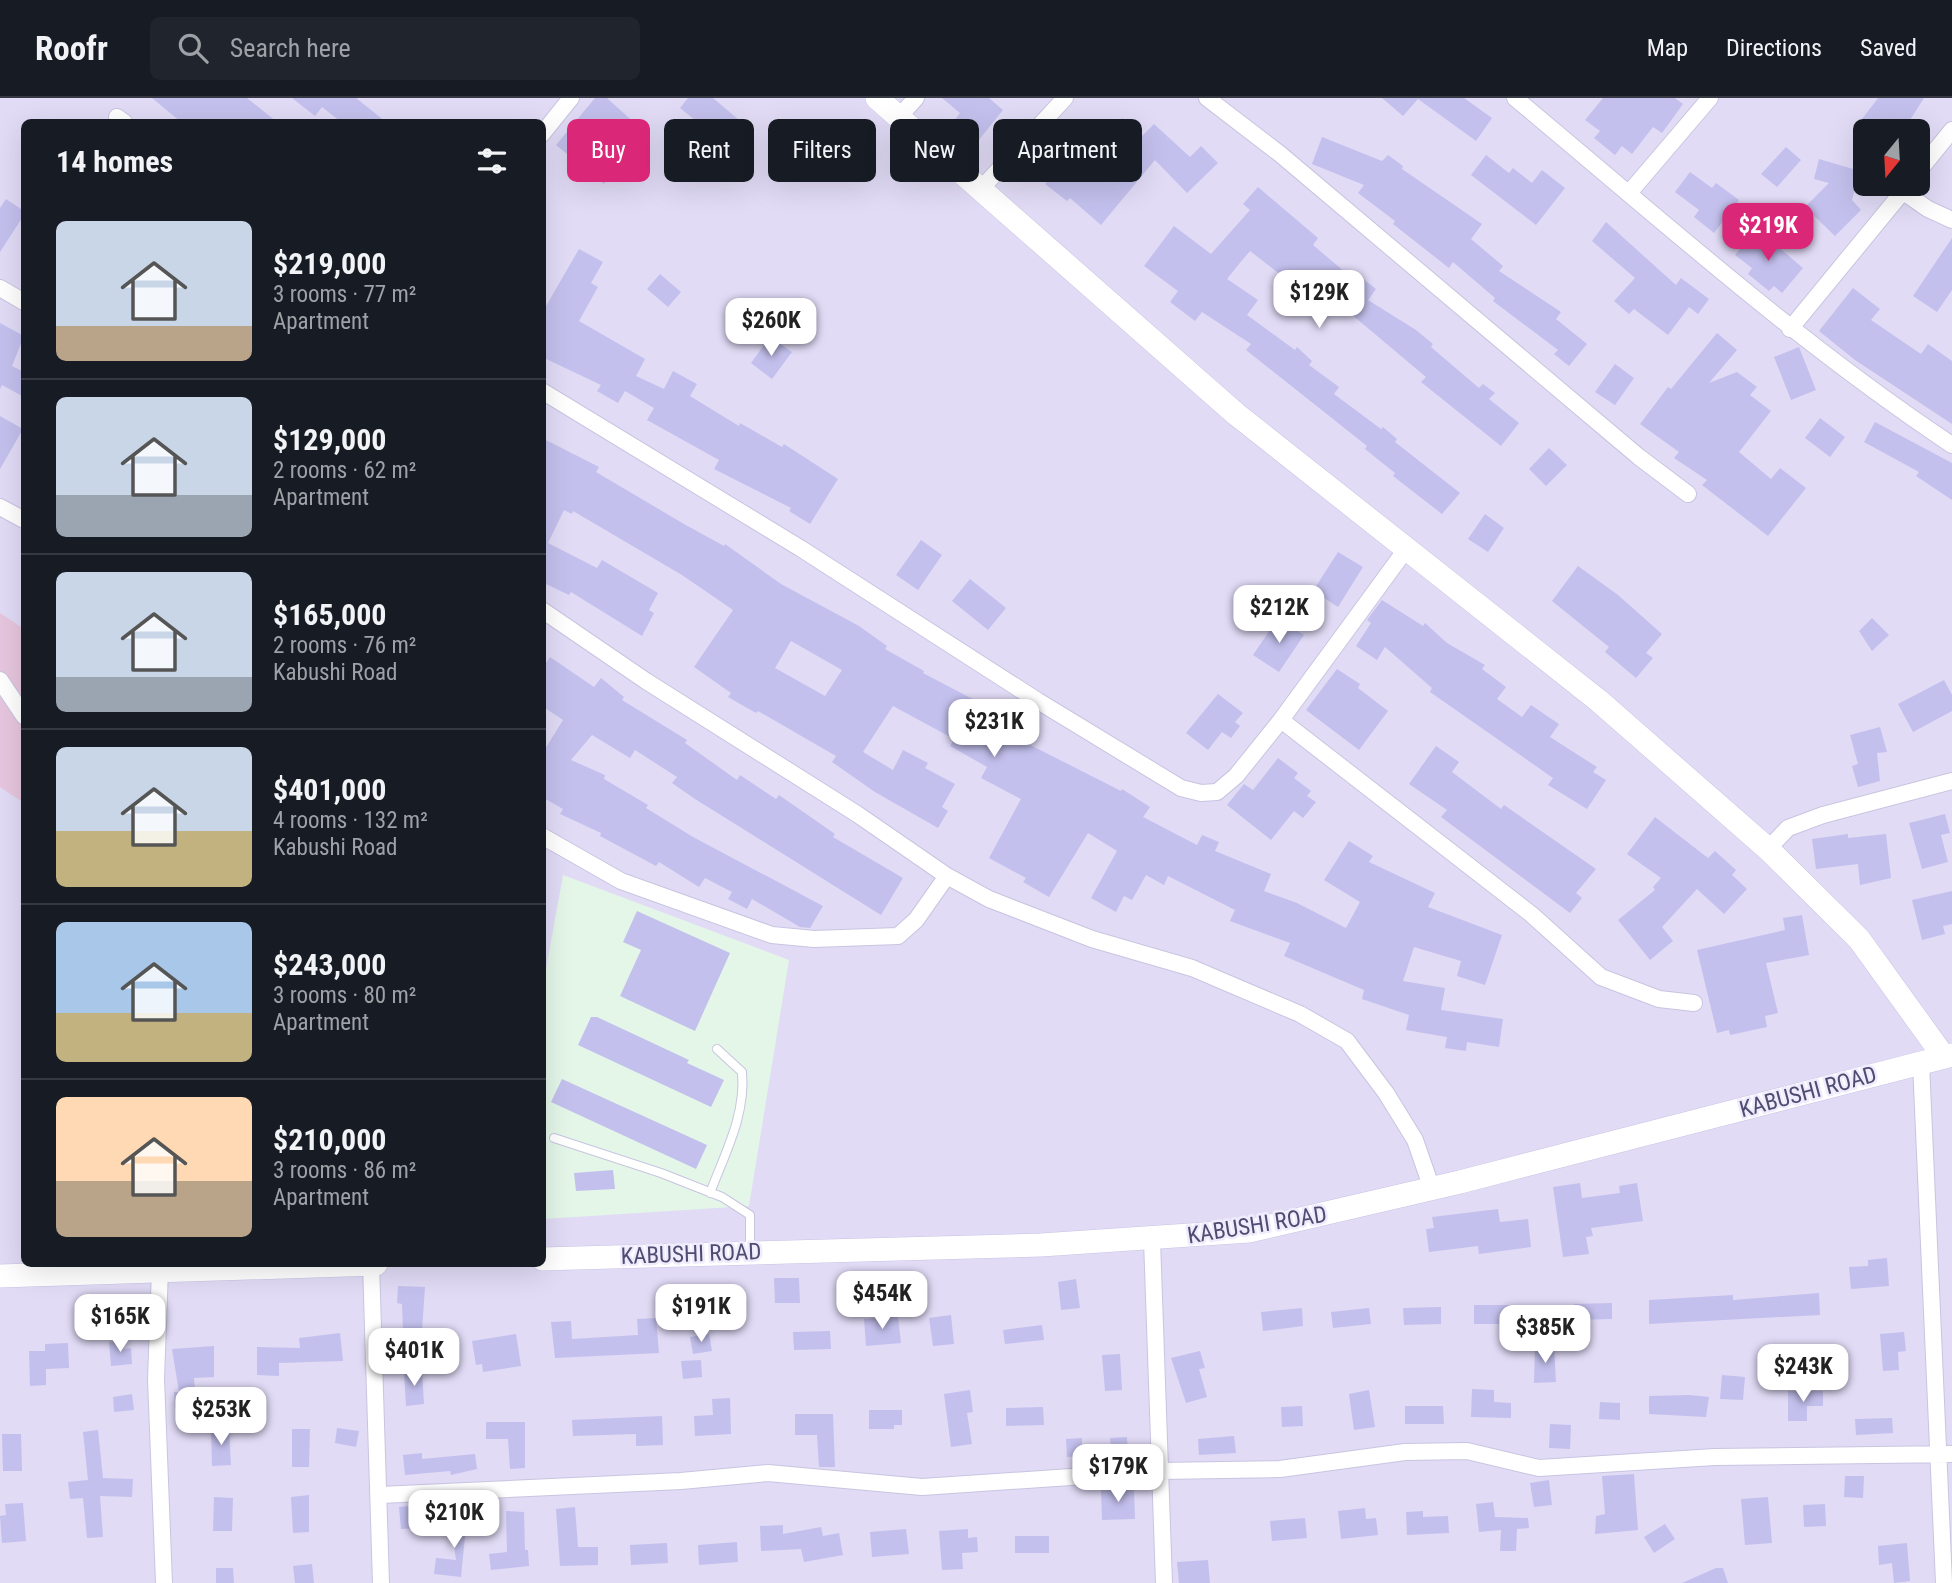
<!DOCTYPE html>
<html lang="en">
<head>
<meta charset="utf-8">
<style>
  :root { --surface:#171b24; --page:#20242c; --text:#f1f3f6; --muted:#9ea1a6; --line:#363941; --accent:#db2777 }
  body { margin:0; font-family:"Roboto Condensed",sans-serif; background:var(--page); color:var(--text); height:100vh; display:flex; flex-direction:column; font-size:26px; white-space:nowrap }
  * { box-sizing:border-box; margin:0 }
  p { font-size:23px; color:var(--muted) }
  .icon { flex:none; width:38px; height:38px; fill:none; stroke:currentColor; stroke-width:2; stroke-linecap:round; stroke-linejoin:round }
  .map { position:relative; flex:1; overflow:hidden }
  .sheet { position:absolute; left:21px; top:21px; width:525px; height:1148px; display:flex; flex-direction:column; background:var(--surface); border-radius:10px; box-shadow:0 7px 28px #0002 }
  .sheet>* { flex:none }
  .guide { position:absolute; left:567px; top:21px; width:665px; height:63px; display:flex; gap:14px }
  .needle { width:46px; rotate:198deg }
  .tools { position:absolute; left:1853px; top:21px; display:grid; gap:14px }
  .tools a { display:grid; place-items:center; width:77px; height:77px; border-radius:10px; background:var(--surface); box-shadow:0 7px 28px #0002; font-size:35px }
  .price { position:absolute; translate:-50% -60px; padding:0 16px; border-radius:14px; background:#fff; color:#222; font-size:23px; line-height:46px; filter:drop-shadow(0 2px 4px #0008) }
  .price::after { content:''; position:absolute; left:50%; top:42px; width:21px; height:16px; margin-left:-10px; background:inherit; clip-path:polygon(0 0,100% 0,50% 100%) }
  .price.selected { background:var(--accent); color:#fff }
  ul { padding:0; list-style:none }
  li { display:flex; align-items:center; gap:21px; height:175px; padding:0 35px }
  li+li { border-top:2px solid var(--line) }
  li span { display:grid; place-items:center; flex:none; width:196px; height:140px; border-radius:10px; color:#555 }
  li>.icon { margin-inline-start:auto }
  span .icon { width:84px; height:84px; fill:#fffc; stroke-width:1 }
  li b { font-size:30px }
  h2 { display:flex; justify-content:space-between; align-items:center; height:84px; padding:0 35px; font-size:30px }
  .chip { padding:0 24px; border-radius:10px; background:var(--surface); box-shadow:0 7px 28px #0002; font-size:24px; line-height:63px }
  .chip.selected { background:var(--accent); color:#fff }
  header { display:flex; align-items:center; gap:42px; box-sizing:border-box; height:98px; padding:0 35px; background:var(--surface); border-bottom:2px solid var(--line) }
  header strong { font-size:33px }
  nav { display:flex; gap:38px; margin-inline-start:auto; font-size:24px }
  .search { width:490px; height:63px; background:var(--page); display:flex; align-items:center; gap:18px; box-sizing:border-box; padding:0 24px; border-radius:10px; color:var(--muted); font-size:26px }
  .map>svg:first-child { display:block }
  .residential { fill:#e1dbf6; fill-rule:evenodd }
  .education { fill:#e3f6e8 }
  .green { fill:#e6c6de }
  .building { fill:#c3c0ed; fill-rule:evenodd }
  .lines { fill:none; stroke-linecap:round; stroke-linejoin:round }
  .lane-casing { stroke:#c8c5e0; stroke-width:10 }
  .street-casing { stroke:#c8c5e0; stroke-width:18 }
  .secondary-casing { stroke:#c7c3e4; stroke-width:24 }
  .lane { stroke:#fff; stroke-width:8 }
  .street { stroke:#fff; stroke-width:16 }
  .secondary { stroke:#fff; stroke-width:23 }
  .labels { text-anchor:middle; dominant-baseline:central; stroke-width:5; stroke-linejoin:round; paint-order:stroke }
  .street-label { font-size:23px; fill:#4e4d71; stroke:#f0ecfd }
</style>
</head>
<body>
<header>
<strong>Roofr</strong>
<div class="search"><svg class="icon" aria-label="search" viewBox="0 0 24 24"><circle cx="10" cy="10" r="6"/><path d="M15 15l6 6"/></svg>Search here</div>
<nav><a>Map</a><a>Directions</a><a>Saved</a></nav>
</header>
<div class="map">
<svg width="1952" height="1485" viewBox="0 0 1952 1485">
  <rect width="100%" height="100%" fill="#ebe6fa"/>
  <!-- residential -->
  <path class="residential" d="M0,0H1952V1485H0ZM24,24H542V1166H24ZM1866,33H1918V86H1866Z"/>
  <!-- education -->
  <path class="education" d="M563,777L789,862L749,1108L543,1121V888Z"/>
  <!-- green -->
  <path class="green" d="M0,515L24,531V705L0,689Z"/>
  <!-- building -->
  <path class="building" d="M152,0H247L277,24H181Z
    M292,0H356L386,24H341L322,9L315,18Z
    M595,0H607L638,28L613,56L622,64L604,86L556,47Z
    M688,0H713L739,22L721,43L680,10Z
    M942,0H989L1003,12L978,43L954,23L960,15Z
    M1382,0H1464L1492,20L1476,43L1418,1L1403,18Z
    M1603,0H1675L1683,6L1662,35L1653,29L1632,56L1622,48L1615,57L1594,40L1600,33L1585,22Z
    M1878,0H1924L1903,33H1870L1859,25Z
    M1122,20L1142,38L1154,26L1190,59L1201,48L1218,65L1187,95L1155,62L1101,127L1070,100L1067,103L1045,86L1065,61L1057,54L1067,41L1079,50L1093,34L1102,41Z
    M1322,39L1382,63L1388,57L1403,68L1402,71L1482,126L1471,141L1503,168L1499,173L1561,214L1556,221L1587,246L1569,268L1554,256L1558,252L1493,203L1495,200L1453,164L1449,170L1393,126L1395,123L1358,95L1364,87L1312,66Z
    M1786,49L1801,62L1777,89L1761,76Z
    M1486,57L1509,75L1513,70L1532,85L1542,72L1565,90L1536,127L1471,77Z
    M1819,61L1860,73L1852,102L1861,112L1835,138L1805,109L1829,85L1814,81Z
    M1690,74L1712,90L1716,85L1739,102L1714,135L1694,119L1699,112L1675,94Z
    M1258,89L1318,140L1313,147L1358,185L1362,180L1376,191L1368,202L1416,232L1433,246L1431,249L1479,290L1483,286L1495,295L1489,301L1519,325L1501,348L1421,284L1426,279L1326,195L1317,205L1250,153L1239,166L1227,181L1258,202L1247,217L1295,252L1297,249L1312,263L1309,267L1339,289L1334,296L1381,331L1383,329L1397,341L1395,344L1460,395L1442,416L1393,378L1395,375L1365,351L1367,348L1246,252L1251,246L1202,214L1195,223L1170,204L1178,193L1144,168L1174,128L1211,156L1250,112L1243,106Z
    M6,101L24,113V117L0,154V110Z
    M1606,124L1676,187L1681,180L1709,201L1698,216L1689,209L1668,237L1634,211L1629,216L1614,203L1635,180L1592,143Z
    M1757,131L1803,170L1782,195L1774,188L1769,193L1748,176L1752,170L1735,157Z
    M1952,140V192L1937,214L1913,198Z
    M579,151L603,164L591,185L598,189L579,223L645,261L636,278L664,291L673,273L697,286L690,298L739,328L740,325L782,349L784,346L838,381L810,426L789,413L791,410L714,371L719,362L647,322L654,310L625,293L618,305L597,293L601,287L542,259V215Z
    M660,176L681,194L668,209L647,191Z
    M1853,190L1880,211L1871,222L1921,256L1928,246L1952,263V326L1855,262L1819,233Z
    M0,225L24,238L12,268L24,274V299L2,287L0,291Z
    M1717,235L1737,252L1709,285L1737,274L1757,289L1750,297L1771,313L1739,354L1771,381L1780,370L1806,390L1768,438L1702,387L1707,382L1674,360L1679,354L1640,326L1668,289L1671,291Z
    M770,239L792,254L772,281L751,265Z
    M1799,249L1816,292L1791,302L1774,259Z
    M1615,266L1634,280L1615,307L1595,294Z
    M0,318L23,331L0,371Z
    M1820,320L1845,339L1830,359L1805,340Z
    M1875,324L1952,365V402L1916,378L1919,374L1864,344Z
    M542,340L599,369L596,374L684,426L724,448L725,446L781,486L859,528L887,548L885,551L924,573L923,575L1003,617L995,629L1121,693L1122,691L1150,709L1143,719L1197,747L1202,737L1219,744L1215,753L1271,776L1264,793L1297,805L1346,830L1360,804L1324,782L1349,743L1373,758L1369,764L1435,795L1428,809L1502,837L1485,887L1457,878L1461,863L1414,849L1403,883L1445,890L1441,912L1503,921L1499,949L1467,944L1466,953L1445,950L1447,939L1406,932L1409,917L1362,901L1364,892L1284,858L1290,845L1230,823L1235,812L1168,778L1164,787L1146,777L1132,802L1124,798L1116,814L1091,800L1117,753L1088,735L1049,799L1023,784L1026,780L989,760L1021,701L981,680L987,669L950,648L954,641L893,608L863,654L893,672L903,652L928,665L925,670L955,686L942,709L948,713L938,730L875,694L832,664L836,658L758,613L756,615L728,599L731,595L694,569L733,512L682,477L573,413L572,416L564,412L548,445L597,470L602,462L658,495L649,512L654,515L642,538L571,494L569,497L542,484ZM791,543L842,572L825,598L775,570Z
    M1549,350L1567,367L1546,388L1529,371Z
    M1485,416L1504,430L1488,454L1468,441Z
    M921,442L942,457L918,492L896,477Z
    M1338,454L1363,469L1338,509L1313,493Z
    M1578,468L1618,497L1662,536L1646,555L1653,560L1636,580L1605,554L1609,549L1552,503Z
    M970,481L1006,510L988,532L952,503Z
    M1382,502L1423,528L1425,525L1447,545L1485,567L1482,571L1506,589L1497,601L1522,619L1531,607L1559,626L1550,639L1597,669L1593,674L1606,682L1587,711L1548,687L1553,680L1430,594L1432,590L1385,549L1377,562L1356,548L1371,525L1367,522Z
    M1278,520L1304,537L1279,574L1253,557Z
    M1872,520L1889,537L1872,553L1859,533Z
    M550,559L594,589L601,580L624,599L622,602L687,642L685,645L737,682L740,677L776,701L779,697L835,736L833,739L903,780L881,817L695,701L672,685L677,679L635,652L630,660L592,637L571,662L605,677L604,681L648,707L646,710L693,739L823,808L810,830L800,829L752,801L747,811L728,801L732,794L705,780L699,789L659,764L656,768L600,738L601,735L560,716L563,711L542,699V656L563,622L542,608V571Z
    M1337,571L1360,586L1358,590L1388,613L1359,652L1306,612Z
    M1944,582L1952,597V613L1913,634L1898,606Z
    M1218,596L1243,615L1235,624L1240,628L1231,640L1222,634L1208,652L1186,635Z
    M1880,629L1887,654L1877,655L1880,683L1858,689L1852,668L1858,666L1850,637Z
    M1436,648L1459,664L1452,674L1501,711L1504,707L1596,771L1576,795L1582,800L1570,815L1441,719L1447,712L1409,686Z
    M1278,660L1298,675L1294,680L1311,693L1307,698L1316,704L1303,720L1294,713L1271,742L1227,707L1244,686L1253,692Z
    M1945,716L1950,735L1941,737L1948,764L1922,771L1909,725Z
    M1655,719L1708,760L1715,753L1736,772L1732,777L1747,791L1724,816L1697,791L1662,829L1673,843L1650,862L1618,822L1655,792L1653,789L1661,780L1627,756Z
    M1848,736V740L1886,736L1891,780L1860,787L1858,766L1816,771L1812,741Z
    M1952,793V826L1943,828L1945,836L1922,842L1912,802Z
    M637,813L730,855L695,933L620,898L641,852L623,844Z
    M1802,817L1809,857L1766,865L1778,915L1765,918L1767,929L1730,937L1729,932L1717,935L1697,852L1785,832L1783,820Z
    M591,919H597L689,962L687,965L724,982L711,1009L578,947Z
    M562,981L707,1047L696,1071L551,1004Z
    M613,1072L615,1091L576,1093L574,1075Z
    M1580,1085L1582,1100L1620,1095L1619,1088L1637,1085L1643,1123L1591,1130L1593,1138L1586,1139L1589,1156L1563,1159L1553,1089Z
    M1498,1111L1500,1124L1528,1121L1531,1149L1479,1156L1478,1148L1429,1154L1426,1131L1434,1130L1432,1119Z
    M1887,1160L1889,1188L1851,1191L1849,1169L1868,1168V1162Z
    M774,1180H799L800,1205H775Z
    M1076,1181L1080,1210L1061,1212L1058,1184Z
    M398,1188L425,1189L422,1232H403L402,1206L397,1205Z
    M1819,1195L1820,1217L1649,1226V1202L1733,1197V1202Z
    M720,1205L739,1206L736,1229L718,1228Z
    M1612,1205V1221L1574,1222V1206Z
    M1474,1207H1510V1226H1474Z
    M1441,1209V1226L1404,1227L1403,1210Z
    M74,1210H91V1231H75Z
    M1302,1210L1303,1228L1263,1233L1261,1214Z
    M1369,1210L1371,1226L1333,1230L1331,1214Z
    M951,1217L954,1246L933,1248L929,1220Z
    M898,1218L901,1245L866,1248L864,1221Z
    M656,1220L659,1255L555,1260L551,1224L571,1223L572,1241L638,1237L637,1221Z
    M1042,1227L1044,1242L1005,1246L1003,1232Z
    M447,1233L449,1250L426,1251L425,1234Z
    M830,1233L831,1251L794,1252L793,1234Z
    M1904,1234L1906,1253L1898,1254L1899,1272L1883,1273L1880,1236Z
    M340,1235L343,1263L279,1265V1278L257,1277V1249L300,1250L299,1240Z
    M516,1236L521,1268L483,1274L482,1266L476,1267L472,1243Z
    M709,1236L712,1253L693,1256L690,1239Z
    M124,1243V1251L131,1250L132,1266L111,1268L109,1244Z
    M68,1245L69,1270L46,1271V1287L30,1288L29,1253H45V1246Z
    M214,1248V1279L194,1280L196,1309L175,1310L174,1294H179L172,1251Z
    M1554,1248L1556,1284L1534,1285L1535,1249Z
    M1200,1253L1205,1270L1199,1271L1207,1299L1186,1305L1171,1260Z
    M1120,1256L1122,1292L1105,1293L1102,1257Z
    M701,1262L702,1279L683,1281L681,1263Z
    M422,1273L424,1306L406,1308L404,1274Z
    M1722,1277L1745,1279L1743,1302L1720,1301Z
    M1472,1291L1494,1292V1304L1511,1305V1320L1471,1319Z
    M970,1292L973,1314L967,1315L972,1346L951,1349L944,1296Z
    M1369,1292L1375,1329L1354,1332L1349,1296Z
    M1788,1293H1823V1308H1807V1323H1788Z
    M132,1296L134,1312L114,1314L113,1299Z
    M1690,1297L1709,1299L1706,1319L1649,1316V1298Z
    M730,1300L731,1336L695,1338L694,1318L713,1317L712,1301Z
    M1600,1304L1620,1305V1322L1599,1321Z
    M1302,1308L1303,1328L1282,1329L1281,1309Z
    M1405,1308H1443L1444,1326H1405Z
    M1043,1309L1044,1327L1006,1328V1310Z
    M869,1312H902V1327H894V1331H869Z
    M795,1316H833L835,1369H819L817,1337H795Z
    M662,1318L663,1347L636,1348V1336L573,1338L572,1322Z
    M1892,1320L1893,1335L1856,1337L1855,1321Z
    M486,1324H525V1370L510,1371L508,1341H486Z
    M1550,1326L1571,1327L1570,1351L1549,1350Z
    M337,1330L359,1333L356,1349L335,1345Z
    M211,1331H229L231,1367L212,1368Z
    M292,1331H310L309,1369H292Z
    M98,1332L103,1380L133,1381L132,1399L100,1398L103,1439L87,1440L83,1400L70,1401L68,1384L88,1382L83,1334Z
    M2,1336H21L22,1373H3Z
    M1234,1338L1236,1355L1199,1357L1198,1341Z
    M1127,1339L1128,1357L1112,1358L1110,1340Z
    M1082,1340V1358L1067,1359L1066,1341Z
    M422,1355V1361L475,1356L477,1371L451,1377L450,1373L405,1377L403,1357Z
    M1634,1376L1638,1432L1595,1436L1596,1418L1605,1416L1602,1378Z
    M1845,1378H1864L1863,1400L1844,1399Z
    M1549,1382L1552,1407L1534,1409L1530,1385Z
    M1101,1390H1134L1135,1421L1102,1422Z
    M309,1397V1434L293,1435L291,1399Z
    M214,1399L233,1400L232,1433H213Z
    M1768,1399L1772,1445L1745,1447L1741,1401Z
    M1493,1404L1495,1419L1528,1420L1529,1430L1517,1431L1516,1453H1500L1501,1432L1479,1434L1476,1406Z
    M23,1405L26,1443L2,1445L0,1418L6,1417L5,1406Z
    M434,1406L436,1429L401,1431L399,1409Z
    M1825,1406L1826,1428L1804,1429L1803,1407Z
    M575,1409L578,1449H598V1467L560,1468L556,1411Z
    M1365,1410L1366,1421L1376,1420L1378,1437L1341,1441L1338,1413Z
    M506,1413L524,1414L525,1452H528L529,1468L491,1472L489,1456L507,1454Z
    M1423,1413V1419L1448,1418L1449,1435L1407,1437L1406,1414Z
    M467,1418L461,1479L434,1476L436,1460L456,1462L450,1420Z
    M1305,1420L1307,1440L1272,1443L1270,1423Z
    M1665,1426L1675,1441L1654,1455L1644,1439Z
    M783,1427V1436L821,1429L823,1438L839,1435L843,1457L804,1464L801,1451L761,1453L760,1428Z
    M906,1431L909,1456L872,1459L870,1434Z
    M968,1431V1440L977,1439L978,1454L962,1455L963,1471L942,1472L939,1433Z
    M1015,1438H1049V1455H1015Z
    M737,1444L738,1464L699,1467L698,1447Z
    M667,1445L668,1465L631,1467L630,1447Z
    M1907,1445L1910,1483L1894,1485L1892,1465L1879,1467L1878,1448Z
    M1208,1462L1210,1485H1179L1177,1464Z
    M312,1466L314,1485H295L293,1468Z
    M216,1470H233L234,1485H216Z
    M1716,1470H1723L1728,1485H1682Z"/>
  <g class="lines">
    <!-- lane casing -->
    <g class="lane-casing">
      <path id="lane" d="M554,1040L661,1075L722,1099L750,1117V1151
        M710,1095C725,1055 746,1017 742,974L717,951"/>
    </g>
    <!-- street casing -->
    <g class="street-casing">
      <path id="street" d="M1207,0L1280,56L1639,359L1688,396
        M1515,0C1658,119 1797,244 1952,347
        M117,19L124,24
        M899,19L916,0
        M542,36L571,0
        M1918,74L1952,32
        M979,93L1065,0
        M1902,93L1928,111L1952,122
        M1629,95L1710,0
        M0,190L24,204
        M1790,231L1909,86
        M542,293L800,450L1038,603L1181,690L1201,695L1217,694L1236,678L1281,622L1407,450
        M0,409L24,422
        M542,512L646,583L857,716L947,778L916,822L898,838L814,841L772,837L621,783L542,738
        M0,582L24,618
        M1281,622L1531,816L1601,879L1659,901L1694,905
        M1768,751L1788,730L1823,717L1952,683
        M947,778L989,801L1092,841L1192,870L1300,916L1347,943L1386,995L1415,1042L1432,1091
        M1921,965L1944,1485
        M1152,1142L1164,1485
        M371,1166L381,1485
        M160,1172L156,1281L164,1485
        M380,1397L681,1383L768,1375L922,1389L1159,1373L1280,1371L1405,1354L1467,1353L1539,1370L1715,1359L1952,1356"/>
    </g>
    <!-- secondary casing -->
    <g class="secondary-casing">
      <path id="secondary" d="M877,0L1236,316L1599,603L1768,751L1859,841L1944,959
        M542,1161L1041,1147L1249,1133L1460,1084L1952,957
        M0,1178L376,1166"/>
    </g>
    <!-- lane -->
    <use href="#lane" class="lane"/>
    <!-- street -->
    <use href="#street" class="street"/>
    <!-- secondary -->
    <use href="#secondary" class="secondary"/>
  </g>
  <g class="labels">
    <!-- street labels -->
    <g class="street-label">
      <text transform="translate(1808 994) rotate(-15)">KABUSHI ROAD</text>
      <text transform="translate(1257 1127) rotate(-9)">KABUSHI ROAD</text>
      <text transform="translate(691 1156) rotate(-2)">KABUSHI ROAD</text>
    </g>
  </g>
</svg>
<div class="tools">
<a><svg class="needle" viewBox="-14 -14 28 28"><path d="M0-13l5 13h-10z" fill="#e53935"/><path d="M0 13l5-13h-10z" fill="#9ea1a6"/></svg></a>
</div>
<b class="price selected" style="left:1768px;top:165px">$219K</b>
<b class="price" style="left:1319px;top:232px">$129K</b>
<b class="price" style="left:771px;top:260px">$260K</b>
<b class="price" style="left:1279px;top:547px">$212K</b>
<b class="price" style="left:994px;top:661px">$231K</b>
<b class="price" style="left:882px;top:1233px">$454K</b>
<b class="price" style="left:701px;top:1246px">$191K</b>
<b class="price" style="left:120px;top:1256px">$165K</b>
<b class="price" style="left:1545px;top:1267px">$385K</b>
<b class="price" style="left:414px;top:1290px">$401K</b>
<b class="price" style="left:1803px;top:1306px">$243K</b>
<b class="price" style="left:221px;top:1349px">$253K</b>
<b class="price" style="left:1118px;top:1406px">$179K</b>
<b class="price" style="left:454px;top:1452px">$210K</b>
<div class="guide">
<a class="chip selected">Buy</a>
<a class="chip">Rent</a>
<a class="chip">Filters</a>
<a class="chip">New</a>
<a class="chip">Apartment</a>
</div>
<section class="sheet">
<h2>14 homes<svg class="icon" aria-label="filters" viewBox="0 0 24 24"><path d="M4 7h16M4 17h16"/><circle cx="9" cy="7" r="2"/><circle cx="15" cy="17" r="2"/></svg></h2>
<ul>
<li><span style="background:linear-gradient(#c9d6e8 75%,#b9a48a 0)"><svg class="icon" aria-label="home" viewBox="0 0 24 24"><path d="M3 11l9-7 9 7M6 9v11h12V9"/></svg></span><div><b>$219,000</b><p>3 rooms · 77 m²</p><p>Apartment</p></div></li>
<li><span style="background:linear-gradient(#c9d6e8 70%,#9aa5b1 0)"><svg class="icon" aria-label="home" viewBox="0 0 24 24"><path d="M3 11l9-7 9 7M6 9v11h12V9"/></svg></span><div><b>$129,000</b><p>2 rooms · 62 m²</p><p>Apartment</p></div></li>
<li><span style="background:linear-gradient(#c9d6e8 75%,#9aa5b1 0)"><svg class="icon" aria-label="home" viewBox="0 0 24 24"><path d="M3 11l9-7 9 7M6 9v11h12V9"/></svg></span><div><b>$165,000</b><p>2 rooms · 76 m²</p><p>Kabushi Road</p></div></li>
<li><span style="background:linear-gradient(#c9d6e8 60%,#c2b280 0)"><svg class="icon" aria-label="home" viewBox="0 0 24 24"><path d="M3 11l9-7 9 7M6 9v11h12V9"/></svg></span><div><b>$401,000</b><p>4 rooms · 132 m²</p><p>Kabushi Road</p></div></li>
<li><span style="background:linear-gradient(#a9c7e8 65%,#c2b280 0)"><svg class="icon" aria-label="home" viewBox="0 0 24 24"><path d="M3 11l9-7 9 7M6 9v11h12V9"/></svg></span><div><b>$243,000</b><p>3 rooms · 80 m²</p><p>Apartment</p></div></li>
<li><span style="background:linear-gradient(#ffd9b3 60%,#b9a48a 0)"><svg class="icon" aria-label="home" viewBox="0 0 24 24"><path d="M3 11l9-7 9 7M6 9v11h12V9"/></svg></span><div><b>$210,000</b><p>3 rooms · 86 m²</p><p>Apartment</p></div></li>
</ul>
</section>
</div>
</body>
</html>
